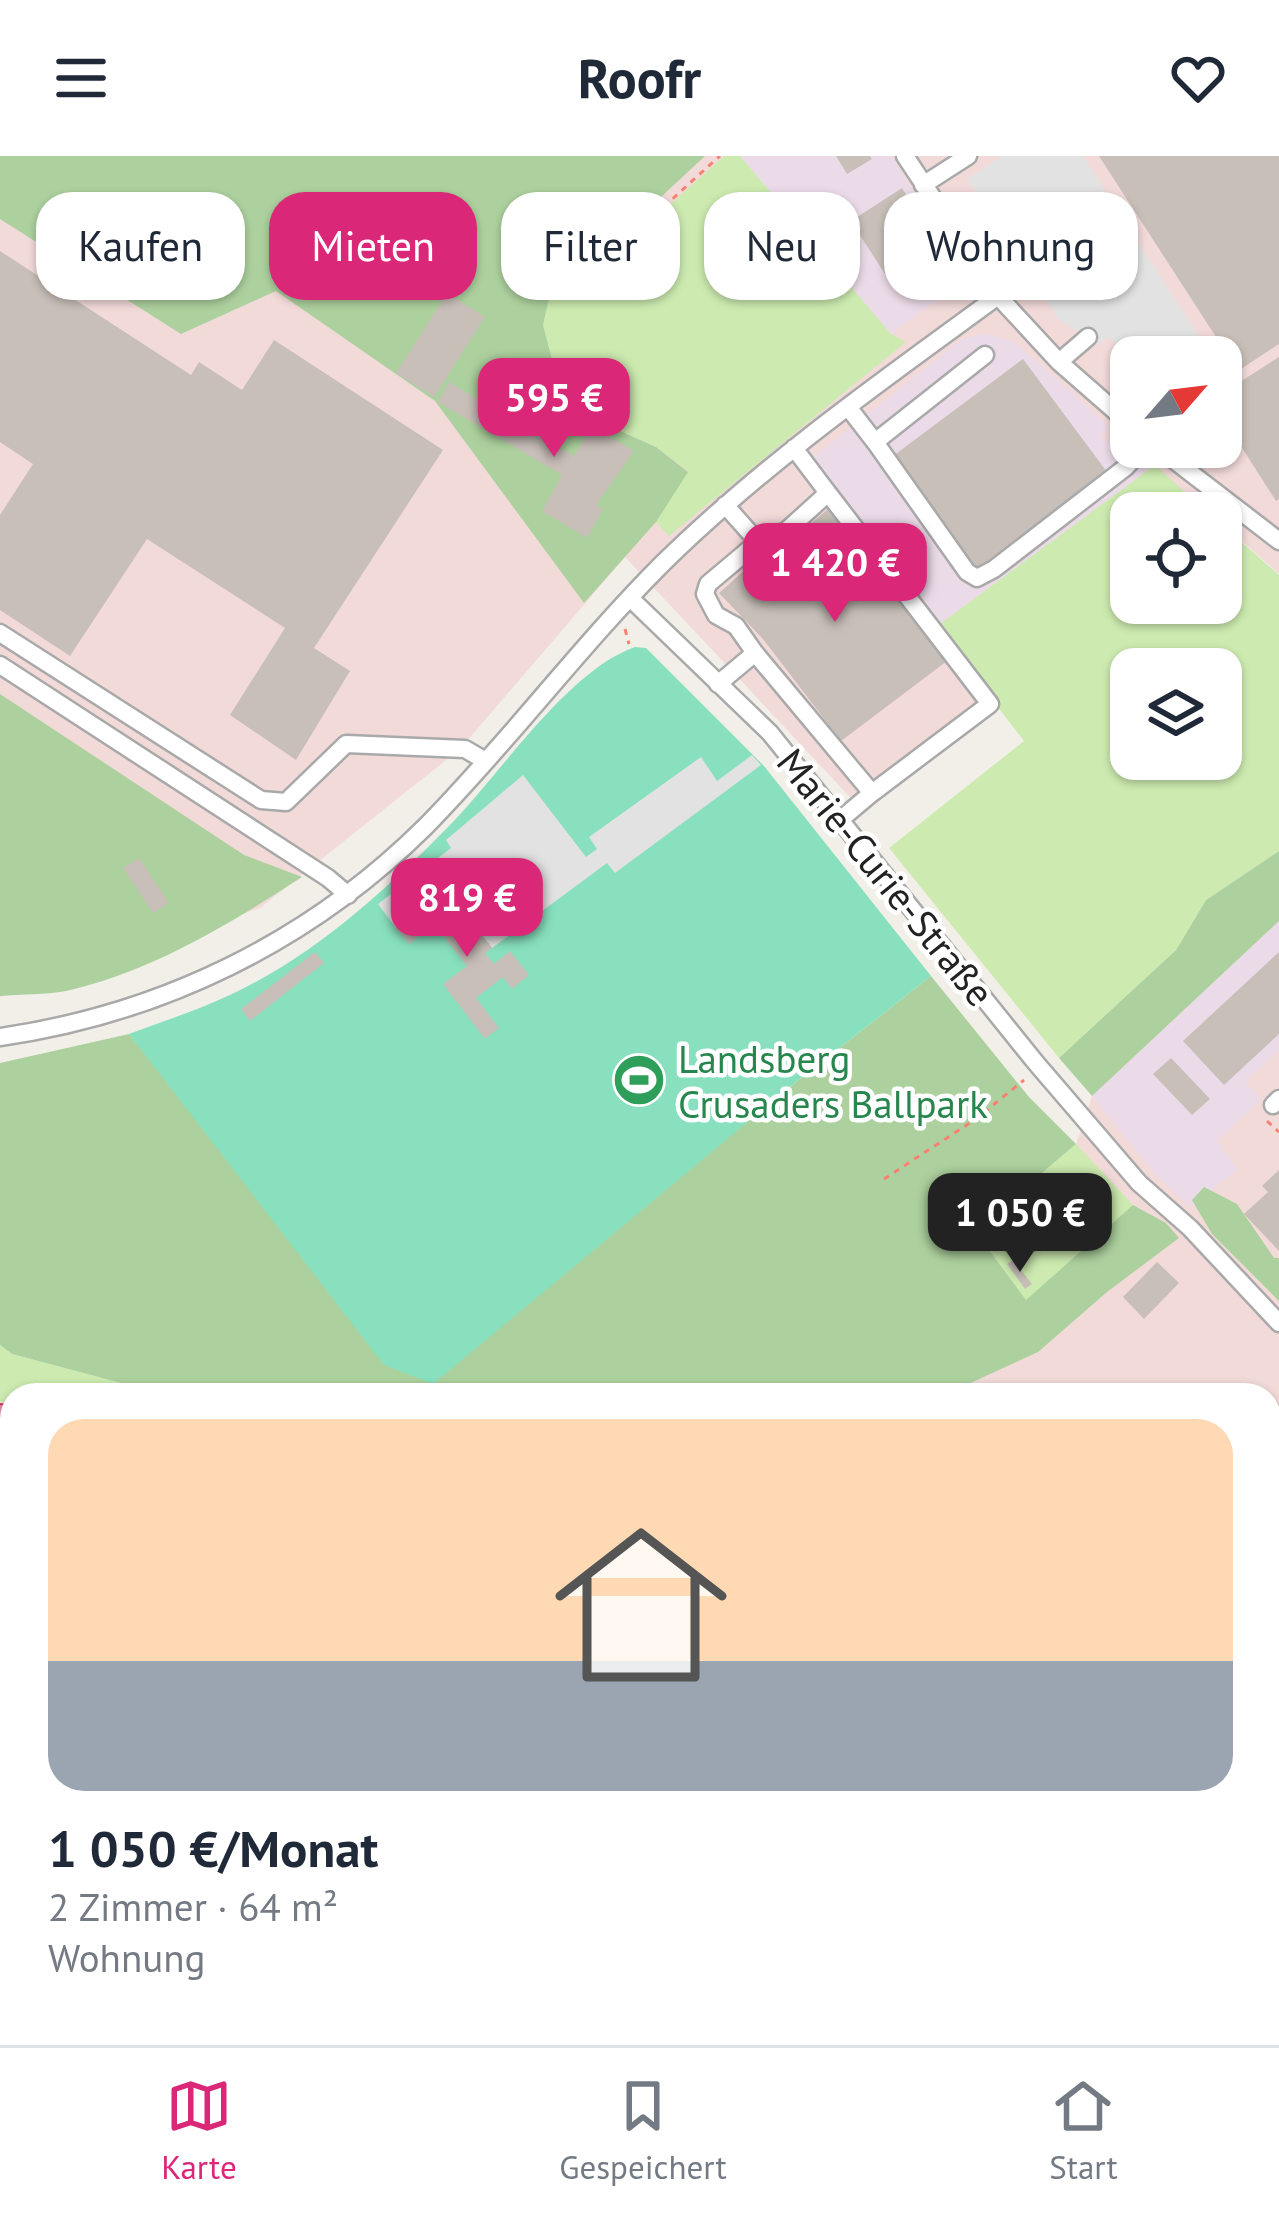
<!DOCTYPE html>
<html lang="de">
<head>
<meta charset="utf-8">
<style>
  :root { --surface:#fff; --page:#f6f6f7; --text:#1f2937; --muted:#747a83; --line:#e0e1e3; --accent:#db2777 }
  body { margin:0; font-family:"PT Sans",sans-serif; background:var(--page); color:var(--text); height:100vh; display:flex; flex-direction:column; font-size:45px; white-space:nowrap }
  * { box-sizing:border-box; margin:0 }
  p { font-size:39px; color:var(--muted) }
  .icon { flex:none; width:66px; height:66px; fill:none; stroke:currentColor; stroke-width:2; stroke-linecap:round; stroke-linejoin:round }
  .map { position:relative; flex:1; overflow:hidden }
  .sheet { position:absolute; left:0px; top:1227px; width:1281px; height:663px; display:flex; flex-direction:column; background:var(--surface); border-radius:36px 36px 0 0; box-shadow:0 3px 9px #0004 }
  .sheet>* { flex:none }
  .top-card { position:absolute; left:36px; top:36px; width:1209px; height:108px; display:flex; gap:24px }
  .needle { width:78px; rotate:62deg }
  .fabs { position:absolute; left:1110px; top:180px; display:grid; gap:24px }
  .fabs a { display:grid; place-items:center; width:132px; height:132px; border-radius:24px; background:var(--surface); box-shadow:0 3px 9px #0004; font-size:60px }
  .price { position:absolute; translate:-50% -102px; padding:0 27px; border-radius:24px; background:var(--accent); color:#fff; font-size:39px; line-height:78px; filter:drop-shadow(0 3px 6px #0008) }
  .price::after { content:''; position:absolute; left:50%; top:72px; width:36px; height:27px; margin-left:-18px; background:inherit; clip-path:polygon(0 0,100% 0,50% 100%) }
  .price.active { background:#222; color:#fff }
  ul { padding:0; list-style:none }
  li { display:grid; align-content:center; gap:24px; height:636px; padding:0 48px }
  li+li { border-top:3px solid var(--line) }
  li span { display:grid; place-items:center; height:372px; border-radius:36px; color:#555 }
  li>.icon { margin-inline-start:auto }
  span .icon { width:216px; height:216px; fill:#fffc; stroke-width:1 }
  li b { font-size:51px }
  .tag { padding:0 42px; border-radius:36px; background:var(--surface); box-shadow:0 3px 9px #0004; font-size:42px; line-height:108px }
  .tag.active { background:var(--accent); color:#fff }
  header { display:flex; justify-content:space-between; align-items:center; height:156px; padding:0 48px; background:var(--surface); font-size:54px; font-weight:600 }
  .tab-bar { display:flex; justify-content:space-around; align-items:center; height:168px; border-top:3px solid var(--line); background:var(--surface); font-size:33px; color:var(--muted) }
  .tab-bar a { display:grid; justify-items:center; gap:6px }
  .tab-bar .active { color:var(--accent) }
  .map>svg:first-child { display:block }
  .commercial { fill:#f2dad9; fill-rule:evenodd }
  .industrial { fill:#ebdbe8 }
  .grass { fill:#cdebb0; fill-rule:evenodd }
  .forest { fill:#add19e }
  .pitch { fill:#88e0be }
  .parking { fill:#e2e2e2 }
  .building { fill:#c7bfb8 }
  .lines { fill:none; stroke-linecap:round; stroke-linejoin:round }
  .minor-casing { stroke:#a9a9a9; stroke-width:21 }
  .highway-casing { stroke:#dc2a67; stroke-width:28 }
  .path { stroke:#fa8072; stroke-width:3; stroke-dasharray:6 6; stroke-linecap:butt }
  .minor { stroke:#fff; stroke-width:16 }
  .highway { stroke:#e892a2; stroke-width:24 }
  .labels { text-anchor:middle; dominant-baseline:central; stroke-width:9; stroke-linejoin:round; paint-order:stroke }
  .street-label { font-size:39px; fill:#222; stroke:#fff }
  .leisure-label { font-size:39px; fill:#27864d; stroke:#fff; text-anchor:start }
</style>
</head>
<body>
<header><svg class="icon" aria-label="menu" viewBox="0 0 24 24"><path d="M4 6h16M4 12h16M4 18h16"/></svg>Roofr<svg class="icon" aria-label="heart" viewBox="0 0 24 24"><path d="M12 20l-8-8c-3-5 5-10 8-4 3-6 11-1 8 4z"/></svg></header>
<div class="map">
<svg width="1279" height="1889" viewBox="0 0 1279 1889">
  <rect width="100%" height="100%" fill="#f2efe9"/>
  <!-- commercial -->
  <path class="commercial" d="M0,0H1279V418L1221,367V357H1209L1154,310L936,472L999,553L864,656L625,401L460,593L260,752L0,841ZM1131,201H1221V291H1131Z
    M1279,765V1810L1269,1802V1239H936L1076,988L1092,940Z
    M0,1360L12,1362V1878H1234L1247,1889H0Z"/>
  <!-- industrial -->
  <path class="industrial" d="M740,0H891L954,97L964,125L891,178Z
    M984,177L1015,186L1098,260L1109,272L1100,279L1113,294L1120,288L1155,309L936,471L810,304L961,184Z
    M1279,765V894L1245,926L1261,943L1217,985L1238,1014L1190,1051L1156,1019L1092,940Z"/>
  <!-- grass -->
  <path class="grass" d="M724,0H740L891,178L906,186L669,380L656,366L688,315L656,291L564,250L543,169L551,132L600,112Z
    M1155,309L1208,357H1131V447H1221V368L1279,419V695L1206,744L1176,794L1059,902L889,692L1024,585L936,471ZM1131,513H1221V603H1131Z
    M1076,988L1133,1049L1026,1145L965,1063L1035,1023Z
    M0,1189L12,1198L166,1239H12V1248L0,1246Z"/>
  <!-- forest -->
  <path class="forest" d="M0,0H705L604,94L556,112L543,169L564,250L656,291L688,316L656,366L584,447L435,245L276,135L181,178L0,63Z
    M0,538L244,699L302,721C230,768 151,816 66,835C45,839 21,838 0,840Z
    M1279,695V765L1092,940L1059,902L1176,794L1206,744Z
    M931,820L1029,941L1076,988L1035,1023L966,1063L1026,1144L1133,1049L1166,1067L1179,1082L1107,1136L1038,1196L964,1230L956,1239H166L12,1198L0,1189V907L129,878L170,928L786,934Z
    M1204,1031L1237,1048L1274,1102H1279V1145L1212,1078L1192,1044Z"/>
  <!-- pitch -->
  <path class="pitch" d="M635,491L646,492L764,610L931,820L786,934L433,1228L384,1209L129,878C163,865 199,854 232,838C315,799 386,734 450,669C500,618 568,514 635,491Z"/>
  <!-- parking -->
  <path class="parking" d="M1002,0H1083L1212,201H1131V212L1110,181L1097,189L1058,163L967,23Z
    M752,599L761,609L615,717L607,707L492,792L454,743L462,735L456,727L396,772L378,748L451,692L446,684L523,619L586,701L597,693L589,681L701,601L717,625Z
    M0,1583L12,1586V1722L9,1719L0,1726Z
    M638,1878H768L758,1889H650Z"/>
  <!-- building -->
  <path class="building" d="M836,0H870L872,3L847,18Z
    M1099,0H1279V188L1238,215Z
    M902,32L947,102L944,111L950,113L947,127L932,124L929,138L913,136L914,130L903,128L893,112L885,118L851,65Z
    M0,95L191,219L199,206L242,234L274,184L443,294L314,492L350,515L296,604L230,559L285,472L147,383L70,500L0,454V359L33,308L0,286Z
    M447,137L485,161L434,241L396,217Z
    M1279,201V343L1276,345L1221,259V238Z
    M1023,203L1107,316L977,413L893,300Z
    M449,226L574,300L592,270L634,295L596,349L603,353L587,382L542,355L562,319L438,246Z
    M829,352L947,505L841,585L763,483L719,437L747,412L752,418Z
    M139,702L169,747L153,757L123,712Z
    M451,739L492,792L485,797L494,808L510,795L529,819L512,833L503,821L476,842L499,872L485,883L443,828L467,810L434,768L409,788L396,772L423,751L433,764L439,759L434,753Z
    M315,796L324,807L250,865L241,853Z
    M1279,796V878L1224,929L1183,885Z
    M1171,902L1210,943L1192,959L1153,918Z
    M1279,1014V1095L1244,1058L1268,1036L1262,1030Z
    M1013,1104L1032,1128L1025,1133L1007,1108Z
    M1157,1106L1179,1127L1144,1163L1123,1141Z
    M1279,1357V1538L1269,1548V1367Z
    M0,1387L12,1389V1528L0,1526Z
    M0,1533L12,1535V1572L0,1570Z
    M1279,1557V1691L1269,1680V1567Z
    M0,1798L12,1814V1877L0,1886Z
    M116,1878H142L152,1889H103Z
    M228,1878H290L278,1889H216Z
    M495,1878H549L536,1889H482Z
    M888,1878H932L922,1889H900Z
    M970,1878H1086L1098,1889H960Z"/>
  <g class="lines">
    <!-- minor casing -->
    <g class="minor-casing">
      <path id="minor" d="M905,0L998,140L1059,206L1131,269
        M923,29L968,0
        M985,199L875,286L967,416L977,422L994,413L1126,311L1144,291
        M1059,206L1088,181
        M848,251L875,286
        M1157,291L1279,385
        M828,337L990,548L872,637
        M725,349L758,386L708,428L705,438L716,459L736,470L755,497
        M758,386L786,375L828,337L794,292
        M630,442L770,577L1036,907L1139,1027L1190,1072L1279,1167
        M0,477L261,644L286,646L346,588L465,593L484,604
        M0,509L328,722L348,739
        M718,528L755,497L872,637L840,664
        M0,881C161,858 309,786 425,671C508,587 579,491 663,407C765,307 883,224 998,140
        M1273,949L1279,943
        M0,1370L12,1372
        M439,1878L450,1889
        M841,1878L853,1889
        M1167,1878L1180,1889
        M42,1889L56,1878
        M585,1889L597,1878
        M1131,1889L1141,1878"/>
    </g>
    <!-- highway casing -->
    <g class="highway-casing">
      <path id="highway" d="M0,1261L12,1263
        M0,1287L12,1289
        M1269,1847L1279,1855
        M1264,1878L1278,1889"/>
    </g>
    <!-- path -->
    <path class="path" d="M531,129C608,113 662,50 720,0
      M625,473L629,488
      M1267,965L1279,976
      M884,1023L976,963L1024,924
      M1269,1326L1279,1316"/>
    <!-- minor -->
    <use href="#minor" class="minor"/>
    <!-- highway -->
    <use href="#highway" class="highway"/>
  </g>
  <!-- icons -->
  <defs>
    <g id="stadium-disc" transform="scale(2.7)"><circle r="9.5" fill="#2e9e5b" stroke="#fff"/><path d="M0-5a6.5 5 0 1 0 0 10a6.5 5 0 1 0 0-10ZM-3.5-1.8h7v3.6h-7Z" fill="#fff"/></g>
  </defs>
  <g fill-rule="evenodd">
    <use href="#stadium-disc" x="639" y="924"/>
  </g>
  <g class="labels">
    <!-- street labels -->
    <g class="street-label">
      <text transform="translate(886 721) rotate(51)">Marie-Curie-Straße</text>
    </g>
    <!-- leisure labels -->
    <g class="leisure-label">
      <text x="678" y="902">Landsberg<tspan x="678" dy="45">Crusaders Ballpark</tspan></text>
    </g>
  </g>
</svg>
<div class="fabs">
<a><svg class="needle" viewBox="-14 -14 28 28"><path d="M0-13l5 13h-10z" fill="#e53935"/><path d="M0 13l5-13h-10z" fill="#747a83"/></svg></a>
<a><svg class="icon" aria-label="locate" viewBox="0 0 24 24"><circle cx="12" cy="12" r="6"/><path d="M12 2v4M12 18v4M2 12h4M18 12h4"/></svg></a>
<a><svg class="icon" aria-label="layers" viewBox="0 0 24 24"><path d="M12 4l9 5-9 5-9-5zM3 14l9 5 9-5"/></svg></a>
</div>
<b class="price" style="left:554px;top:304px">595 €</b>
<b class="price" style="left:835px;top:469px">1 420 €</b>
<b class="price" style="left:467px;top:804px">819 €</b>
<b class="price active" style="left:1020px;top:1119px">1 050 €</b>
<div class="top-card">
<a class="tag">Kaufen</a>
<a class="tag active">Mieten</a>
<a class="tag">Filter</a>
<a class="tag">Neu</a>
<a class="tag">Wohnung</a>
</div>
<section class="sheet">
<ul>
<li><span style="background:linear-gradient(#ffd9b3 65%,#9aa5b1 0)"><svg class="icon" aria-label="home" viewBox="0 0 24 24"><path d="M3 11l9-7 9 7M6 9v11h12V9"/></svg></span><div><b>1 050 €/Monat</b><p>2 Zimmer · 64 m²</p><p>Wohnung</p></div></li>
</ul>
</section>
</div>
<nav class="tab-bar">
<a class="active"><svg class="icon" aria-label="map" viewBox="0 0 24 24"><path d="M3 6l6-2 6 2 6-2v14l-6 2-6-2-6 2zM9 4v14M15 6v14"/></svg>Karte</a>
<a><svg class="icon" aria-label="saved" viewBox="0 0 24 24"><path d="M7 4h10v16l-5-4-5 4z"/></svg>Gespeichert</a>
<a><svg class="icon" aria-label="home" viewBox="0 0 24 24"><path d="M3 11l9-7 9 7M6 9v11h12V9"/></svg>Start</a>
</nav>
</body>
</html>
